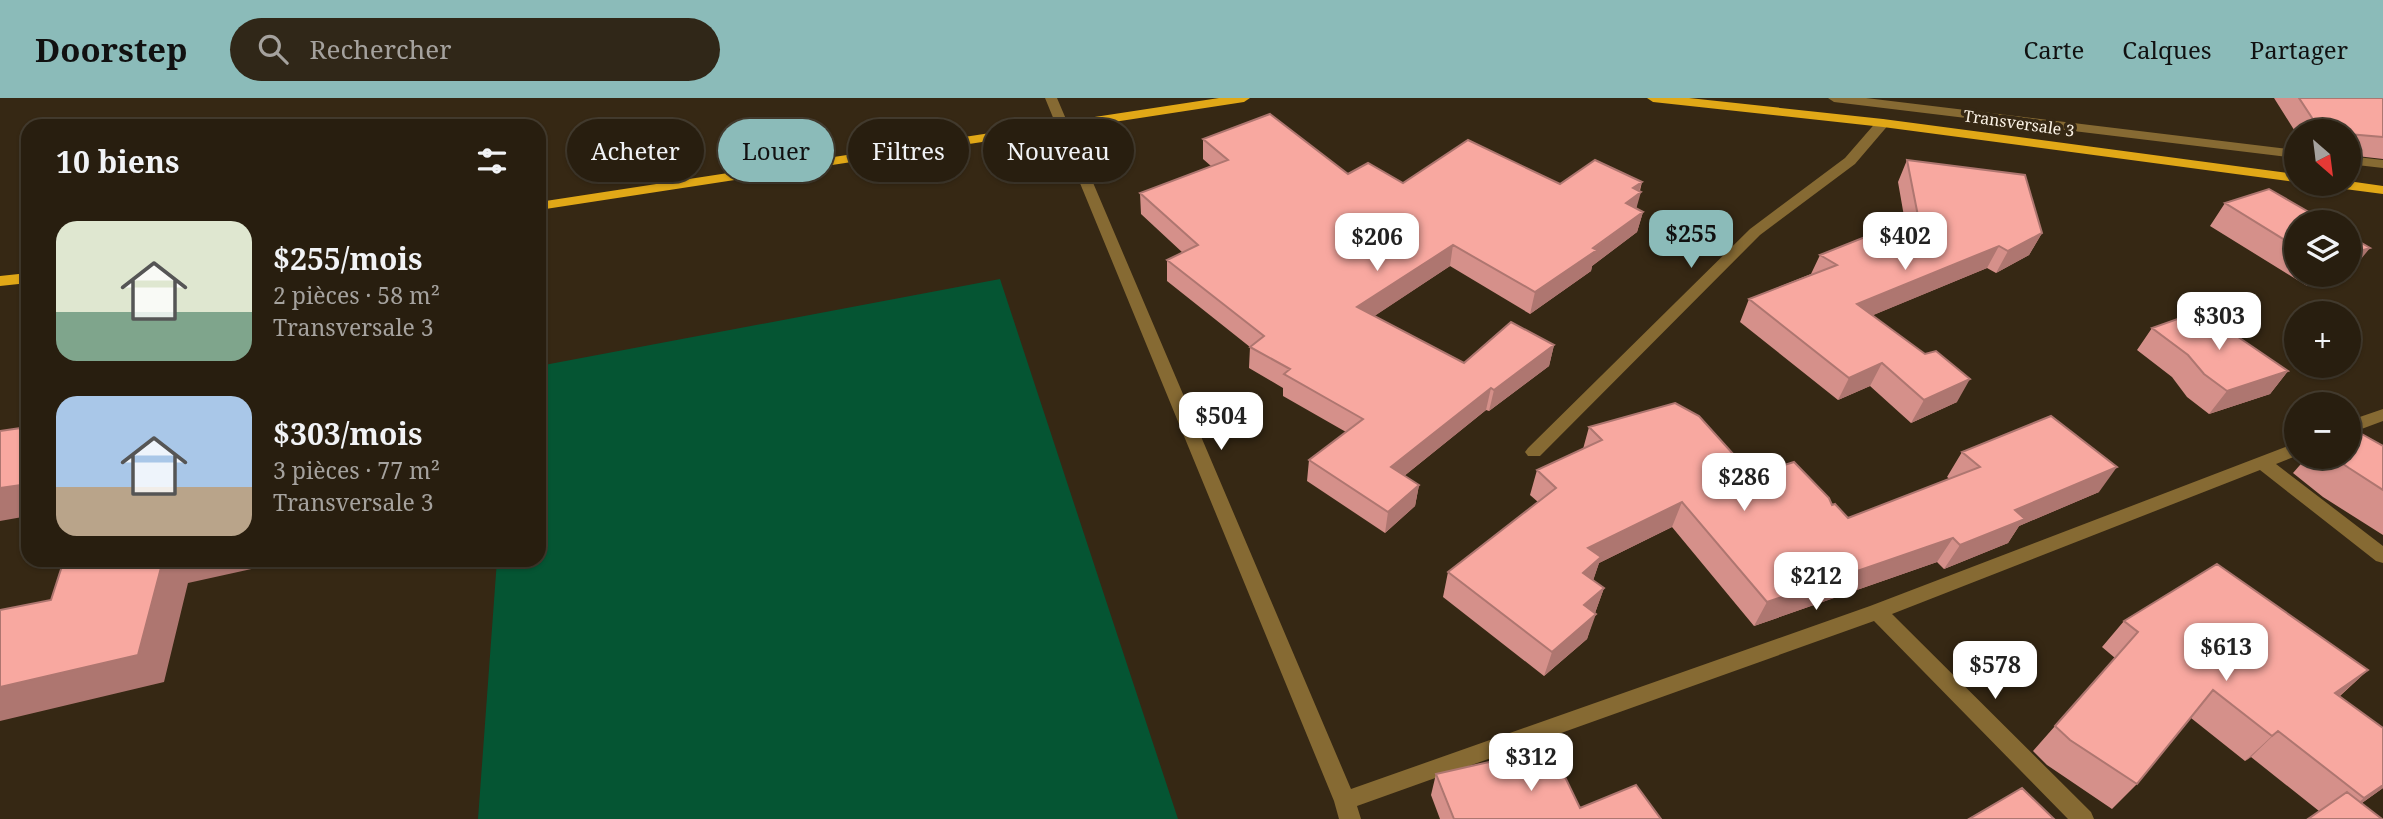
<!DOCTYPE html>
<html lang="fr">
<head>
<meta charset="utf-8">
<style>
  :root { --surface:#281e0f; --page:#302718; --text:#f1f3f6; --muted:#a5a29e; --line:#443c2f; --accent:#8bbbb9 }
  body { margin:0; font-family:"Noto Serif",serif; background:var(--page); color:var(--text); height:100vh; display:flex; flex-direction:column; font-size:26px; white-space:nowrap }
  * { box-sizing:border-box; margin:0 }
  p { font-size:23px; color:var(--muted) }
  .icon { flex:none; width:38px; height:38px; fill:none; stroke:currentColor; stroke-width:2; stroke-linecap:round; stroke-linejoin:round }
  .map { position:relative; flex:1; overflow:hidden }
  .panel { position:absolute; left:21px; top:21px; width:525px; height:448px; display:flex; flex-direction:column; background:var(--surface); border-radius:21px; box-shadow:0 2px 5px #0004,0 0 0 2px var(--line) }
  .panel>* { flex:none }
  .hud { position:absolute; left:567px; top:21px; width:665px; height:63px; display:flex; gap:14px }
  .needle { width:46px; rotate:152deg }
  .controls { position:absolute; left:2284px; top:21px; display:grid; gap:14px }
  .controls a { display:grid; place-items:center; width:77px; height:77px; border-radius:50%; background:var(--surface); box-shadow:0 2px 5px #0004,0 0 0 2px var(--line); font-size:35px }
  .price { position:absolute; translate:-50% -60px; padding:0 16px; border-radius:14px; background:#fff; color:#222; font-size:23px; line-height:46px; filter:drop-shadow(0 2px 4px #0008) }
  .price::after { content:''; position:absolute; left:50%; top:42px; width:21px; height:16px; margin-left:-10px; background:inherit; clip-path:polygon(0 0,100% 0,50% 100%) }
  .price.selected { background:var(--accent); color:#111 }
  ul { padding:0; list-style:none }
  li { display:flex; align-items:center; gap:21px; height:175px; padding:0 35px }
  li span { display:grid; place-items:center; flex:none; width:196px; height:140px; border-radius:21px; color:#555 }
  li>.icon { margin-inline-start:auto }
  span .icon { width:84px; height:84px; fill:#fffc; stroke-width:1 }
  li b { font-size:30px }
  h2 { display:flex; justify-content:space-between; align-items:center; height:84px; padding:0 35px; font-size:30px }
  .tag { padding:0 24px; border-radius:32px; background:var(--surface); box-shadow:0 2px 5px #0004,0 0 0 2px var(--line); font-size:24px; line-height:63px }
  .tag.selected { background:var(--accent); color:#111 }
  header { display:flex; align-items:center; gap:42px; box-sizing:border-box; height:98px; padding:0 35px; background:var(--accent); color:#111 }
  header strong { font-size:33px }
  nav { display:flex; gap:38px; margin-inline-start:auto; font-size:24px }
  .search { width:490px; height:63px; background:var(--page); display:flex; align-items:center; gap:18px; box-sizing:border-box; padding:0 24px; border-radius:38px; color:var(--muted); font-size:26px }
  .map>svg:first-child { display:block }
  .green { fill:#055533 }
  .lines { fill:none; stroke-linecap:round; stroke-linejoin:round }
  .minor { fill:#866a33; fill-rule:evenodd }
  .major { fill:#e1a817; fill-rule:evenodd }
  .wall { fill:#d5908a }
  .shaded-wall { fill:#ae7670 }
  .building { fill:#f8a8a0; stroke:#ae7670; stroke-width:2 }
  .labels { text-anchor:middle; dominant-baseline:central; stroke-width:7; stroke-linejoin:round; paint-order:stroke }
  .far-street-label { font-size:16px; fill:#fcf3e6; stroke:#362814 }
</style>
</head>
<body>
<header>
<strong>Doorstep</strong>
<div class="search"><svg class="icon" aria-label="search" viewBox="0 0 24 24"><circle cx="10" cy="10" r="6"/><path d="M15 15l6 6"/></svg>Rechercher</div>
<nav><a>Carte</a><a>Calques</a><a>Partager</a></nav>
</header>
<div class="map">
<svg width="2383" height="721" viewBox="0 0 2383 721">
  <rect width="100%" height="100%" fill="#362814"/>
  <!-- green -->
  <path class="green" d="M1000,181L1178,721H478L497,462H539V268Z"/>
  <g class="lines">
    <!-- minor -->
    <path class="minor" d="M1045,0H1057L1351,691L1870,508L2296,345V358L2276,366L2383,448V465L2376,463L2260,372L1892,516L2091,714L2094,721H2068L1874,523L1357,708L1361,721H1339L1334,703Z
      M1828,0H1866L2296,52V60L1834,4Z
      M1883,21L1890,25L1855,66L1760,137L1540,358H1528L1525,354L1528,350L1750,131L1845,60L1878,22Z
      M2348,58L2383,62V70L2348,66Z
      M2383,311V323L2348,336V323Z"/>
    <!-- major -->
    <path class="major" d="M1219,0H1250L1244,4L539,112V104Z
      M1647,0H1689L1883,21L2296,76V84L1883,29L1653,4Z
      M2348,83L2383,88V96L2337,90L2330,86H2348Z
      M28,175V185L0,188V178Z"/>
  </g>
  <!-- wall -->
  <path class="wall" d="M2274,0H2383V61L2348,57V33H2296V35Z
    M1203,41L1348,76L1403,85L1560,86L1642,84L1636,110L1643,114L1637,134L1592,168L1591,173L1530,216L1450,168L1374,218L1464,265L1554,247L1549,268L1489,313L1486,312L1404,378L1419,387L1415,408L1385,435L1307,383L1309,362L1346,334L1283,298V290L1249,270L1250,249L1167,183V162L1183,155L1141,116L1140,95L1211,68L1203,61Z
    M1907,62L2042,135L2029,157L1996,175L1987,170L1873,217L1957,304L1911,325L1870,288L1838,302L1740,224L1749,201L1811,176L1820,157L1905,124L1898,84Z
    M2225,105L2296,124V177H2339L2307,188L2210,128Z
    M2152,230L2288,273L2270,296L2209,316L2187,299L2172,279L2137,252Z
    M1589,329L1752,377L1832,407L1848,420L1950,381L1947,379L1962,354L2099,394L2019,428L2008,445L1944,471L1937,464L1754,528L1672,429L1599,465L1593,482L1604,490L1595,515L1587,541L1544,578L1443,499L1448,474L1538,404L1530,397L1537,372L1583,351Z
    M2383,348V437L2323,399L2293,375L2307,359H2348Z
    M2124,523L2368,572L2340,598L2383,690L2362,705L2319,713L2251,659L2245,663L2191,620L2137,686L2112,711L2047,667L2033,653L2115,560L2102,549Z
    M1436,676L1580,710L1661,721H1440L1431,697Z"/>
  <!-- shaded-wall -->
  <path class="shaded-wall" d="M1642,84L1638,96L1641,94L1635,115L1626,105L1633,90Z
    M1643,114L1637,134L1592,168L1591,173L1530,216L1535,194Z
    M2042,135L2029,157L1996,175L2008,153Z
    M1453,147L1450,168L1355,231L1357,209Z
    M1999,148L1987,170L1847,228L1857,206Z
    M2370,150L2352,172L2348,173V157Z
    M2316,177H2339L2307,188Z
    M1554,247L1549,268L1489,313L1494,292Z
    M1882,265L1870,288L1838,302L1849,280Z
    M2288,273L2270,296L2209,316L2227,293Z
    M1970,281L1957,304L1911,325L1924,302Z
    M1491,290L1486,312L1388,391L1391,369Z
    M2117,369L2099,394L2019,428L2008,445L1944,471L1960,447L2015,412Z
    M28,386V418L0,423V390Z
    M1419,387L1415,408L1385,435L1388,414Z
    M1682,404L1672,429L1599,465L1593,483L1583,475L1588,450Z
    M1953,440L1937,464L1754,528L1767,504Z
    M163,462H292L188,485L164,584L0,623V589Z
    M1604,490L1595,515L1575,531L1584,507Z
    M1596,516L1587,541L1544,578L1552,554Z
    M2368,572L2339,598L2335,595Z
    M2278,633L2251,659L2245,663L2272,638Z
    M2383,687V690L2339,721L2364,700Z"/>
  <!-- building -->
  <path class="building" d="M2299,0H2383V39L2348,36V33L2320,32Z
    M1270,16L1348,76L1368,65L1403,85L1468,42L1560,86L1595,62L1642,84L1633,90L1641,94L1626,105L1643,114L1593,150L1597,152L1535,194L1453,147L1357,209L1464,265L1511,224L1554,247L1494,292L1491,290L1391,369L1419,387L1388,414L1309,362L1363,321L1284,276L1290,271L1250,249L1264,238L1167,162L1198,147L1140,95L1228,62L1203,41Z
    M1907,62L2025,77L2042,135L2008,153L1999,148L1857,206L1925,256L1936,253L1970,281L1924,302L1882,265L1849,280L1749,201L1837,167L1820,157L1918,118Z
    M2269,91L2326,124H2296V149L2225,105Z
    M2348,137L2370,150L2348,157Z
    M2200,213L2288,273L2227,293L2204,276L2188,257L2152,230Z
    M1675,305L1699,318L1752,377L1794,364L1829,400L1832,407L1835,406L1848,420L1980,369L1962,354L2051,318L2117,369L2015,412L2025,421L1960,447L1953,440L1767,504L1682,404L1588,450L1601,459L1583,475L1604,490L1584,507L1596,516L1552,554L1448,474L1556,390L1537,372L1602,342L1589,329Z
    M28,329V386L0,390V333Z
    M2351,330L2383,348V392L2349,370L2333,359H2348V332Z
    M64,462H163L138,557L0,589V512L51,502Z
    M2217,466L2368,572L2335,595L2383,630V687L2364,700L2278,633L2272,638L2213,592L2137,686L2070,642L2055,628L2138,534L2124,523Z
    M1551,650L1580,710L1636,687L1661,721H1454L1436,676Z
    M2022,690L2054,721H1969Z
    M2347,694L2382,721H2308Z"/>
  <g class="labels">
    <!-- far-street labels -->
    <g class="far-street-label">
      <text transform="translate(2019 25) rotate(8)">Transversale 3</text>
    </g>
  </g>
</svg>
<div class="controls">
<a><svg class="needle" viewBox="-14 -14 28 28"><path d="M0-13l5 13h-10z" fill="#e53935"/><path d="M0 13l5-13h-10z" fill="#a5a29e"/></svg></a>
<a><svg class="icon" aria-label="layers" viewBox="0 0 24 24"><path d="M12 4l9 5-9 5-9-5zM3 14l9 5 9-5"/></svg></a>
<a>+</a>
<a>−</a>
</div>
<b class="price selected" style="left:1691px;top:172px">$255</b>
<b class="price" style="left:1905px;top:174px">$402</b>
<b class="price" style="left:1377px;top:175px">$206</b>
<b class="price" style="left:2219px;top:254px">$303</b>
<b class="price" style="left:1221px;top:354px">$504</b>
<b class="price" style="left:1744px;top:415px">$286</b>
<b class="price" style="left:1816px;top:514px">$212</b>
<b class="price" style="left:2226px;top:585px">$613</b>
<b class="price" style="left:1995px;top:603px">$578</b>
<b class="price" style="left:1531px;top:695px">$312</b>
<div class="hud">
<a class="tag">Acheter</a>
<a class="tag selected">Louer</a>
<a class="tag">Filtres</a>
<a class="tag">Nouveau</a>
</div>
<section class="panel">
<h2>10 biens<svg class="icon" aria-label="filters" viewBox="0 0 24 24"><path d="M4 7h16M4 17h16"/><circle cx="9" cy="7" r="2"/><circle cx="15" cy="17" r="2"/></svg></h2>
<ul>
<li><span style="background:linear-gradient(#dfe7d0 65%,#7fa58c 0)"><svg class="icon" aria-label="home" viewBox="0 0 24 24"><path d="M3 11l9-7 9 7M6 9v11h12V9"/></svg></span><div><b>$255/mois</b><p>2 pièces · 58 m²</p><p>Transversale 3</p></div></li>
<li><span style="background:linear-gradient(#a9c7e8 65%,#b9a48a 0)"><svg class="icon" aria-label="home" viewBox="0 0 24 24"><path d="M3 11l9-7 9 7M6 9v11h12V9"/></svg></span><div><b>$303/mois</b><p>3 pièces · 77 m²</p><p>Transversale 3</p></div></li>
</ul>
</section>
</div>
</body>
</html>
